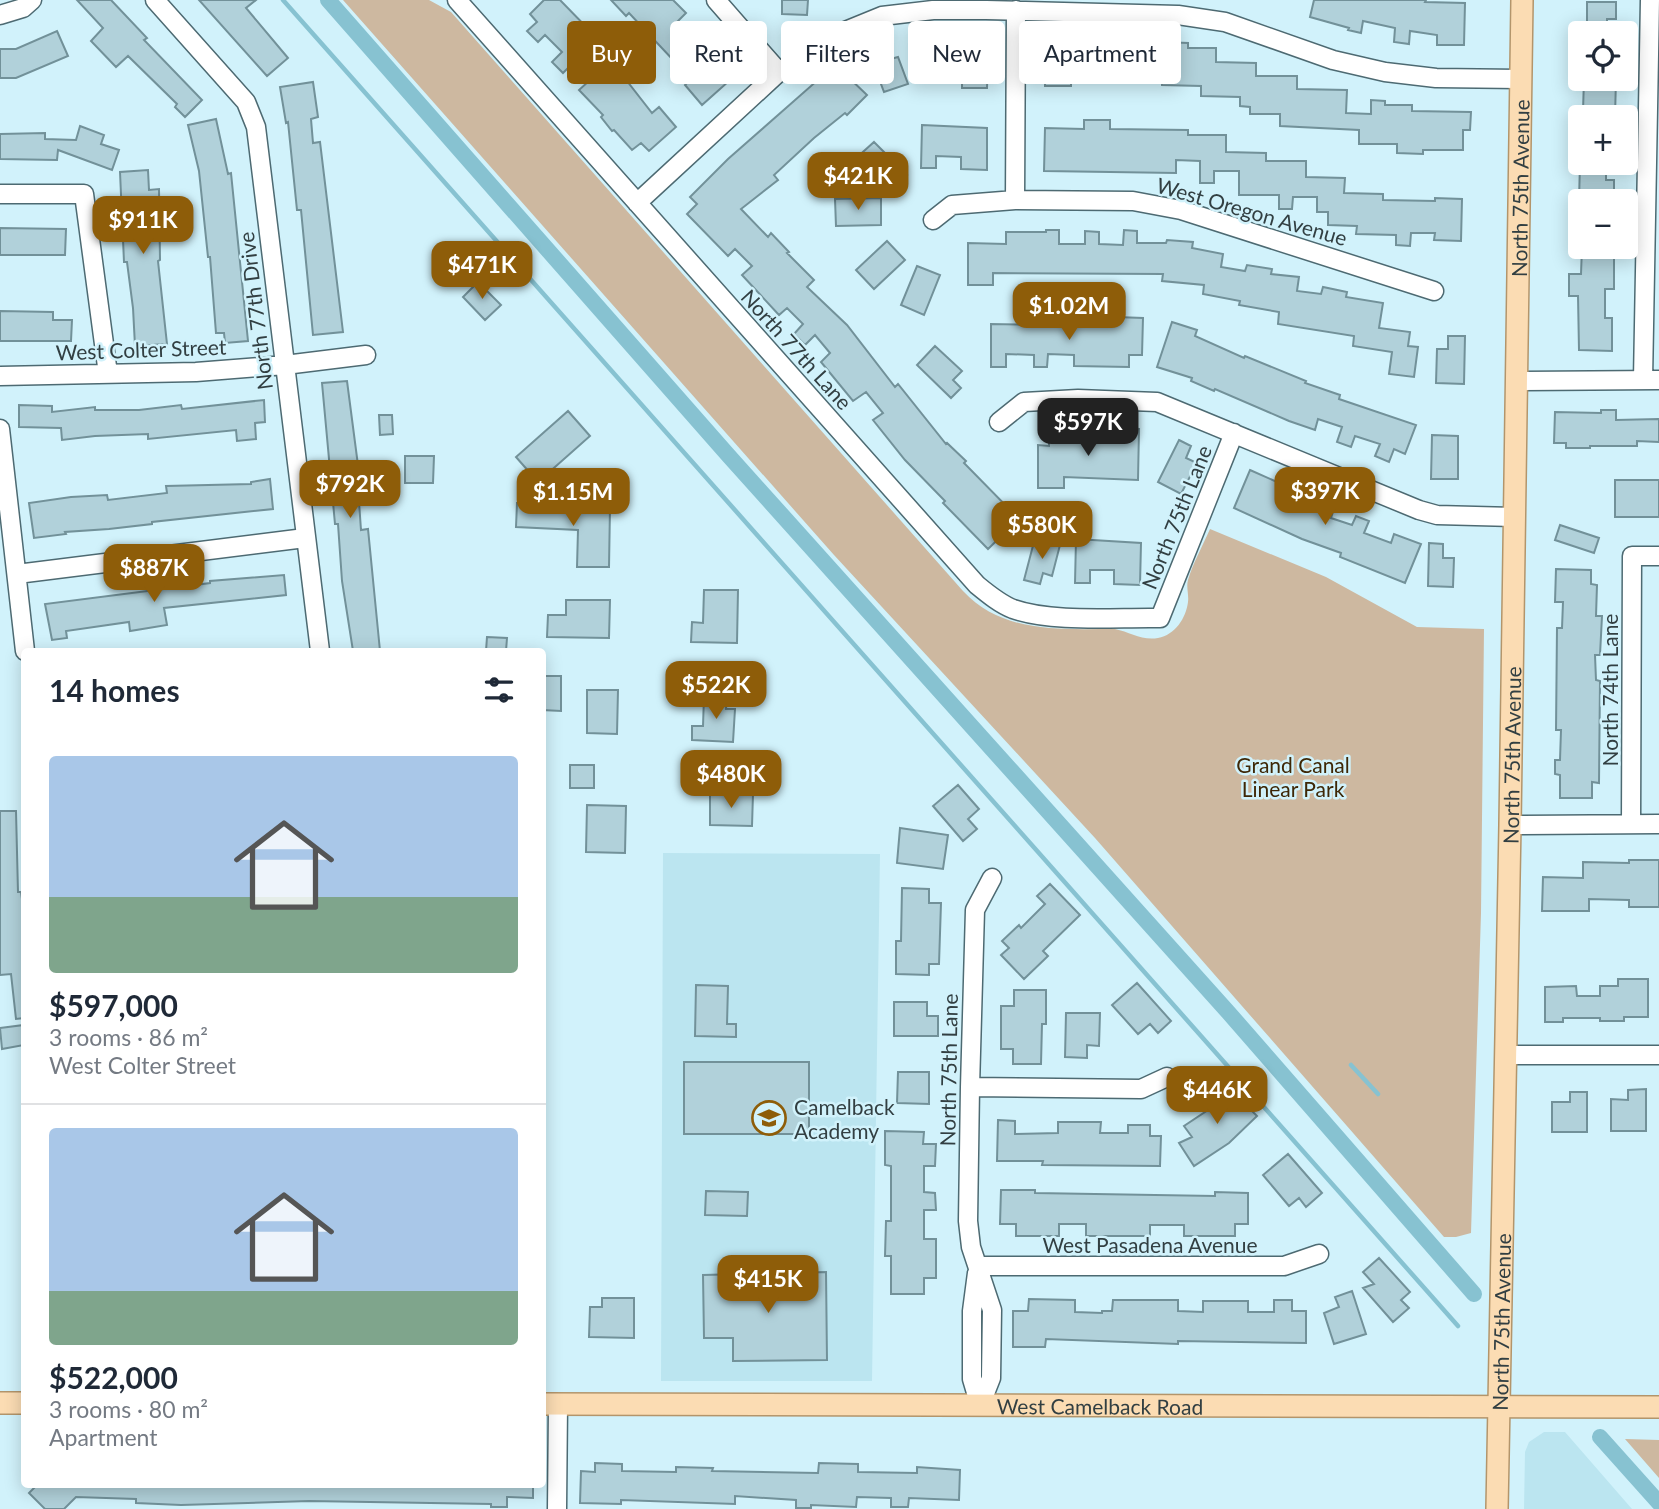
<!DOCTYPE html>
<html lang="en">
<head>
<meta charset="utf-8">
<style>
  :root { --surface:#fff; --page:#f6f6f7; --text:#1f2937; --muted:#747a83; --line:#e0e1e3; --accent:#8e5d09 }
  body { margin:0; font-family:Lato,sans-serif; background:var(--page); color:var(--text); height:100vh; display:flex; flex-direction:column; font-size:26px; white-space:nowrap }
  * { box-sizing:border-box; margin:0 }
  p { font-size:23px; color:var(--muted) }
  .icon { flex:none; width:38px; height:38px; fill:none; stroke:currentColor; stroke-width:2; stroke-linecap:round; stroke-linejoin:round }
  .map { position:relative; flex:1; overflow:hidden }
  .panel { position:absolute; left:21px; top:648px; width:525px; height:840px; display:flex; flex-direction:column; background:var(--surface); border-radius:7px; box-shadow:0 4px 18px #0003 }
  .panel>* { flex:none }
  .guide { position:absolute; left:567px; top:21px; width:665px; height:63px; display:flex; gap:14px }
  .controls { position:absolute; left:1568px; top:21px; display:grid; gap:14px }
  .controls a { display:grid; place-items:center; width:70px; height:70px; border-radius:7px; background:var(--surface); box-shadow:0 4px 18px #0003; font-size:35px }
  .price { position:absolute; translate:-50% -60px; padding:0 16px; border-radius:14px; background:var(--accent); color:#fff; font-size:23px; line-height:46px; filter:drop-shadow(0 2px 4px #0008) }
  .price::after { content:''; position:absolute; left:50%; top:42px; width:21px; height:16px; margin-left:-10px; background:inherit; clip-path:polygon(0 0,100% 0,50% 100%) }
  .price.selected { background:#222; color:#fff }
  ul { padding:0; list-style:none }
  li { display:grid; align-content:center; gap:14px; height:371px; padding:0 28px }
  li+li { border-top:2px solid var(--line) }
  li span { display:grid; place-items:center; height:217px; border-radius:7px; color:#555 }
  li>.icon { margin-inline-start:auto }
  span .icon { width:126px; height:126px; fill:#fffc; stroke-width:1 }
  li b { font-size:30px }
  h2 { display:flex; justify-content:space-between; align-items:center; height:84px; padding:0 28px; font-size:30px }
  .chip { padding:0 24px; border-radius:7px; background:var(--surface); box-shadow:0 4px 18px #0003; font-size:24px; line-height:63px }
  .chip.selected { background:var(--accent); color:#fff }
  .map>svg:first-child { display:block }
  .built { fill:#bbe5f0 }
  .green { fill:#cdb8a0 }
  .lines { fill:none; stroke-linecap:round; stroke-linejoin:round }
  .stream { stroke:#87c2d1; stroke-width:4.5 }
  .canal { stroke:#87c2d1; stroke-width:16 }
  .building { fill:#b1d1da; stroke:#729199; stroke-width:2 }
  .minor-casing { stroke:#4d6a72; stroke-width:21 }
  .major-casing { stroke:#b3956b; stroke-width:24 }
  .minor { stroke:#fff; stroke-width:18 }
  .major { stroke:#fbdcb3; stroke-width:21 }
  .labels { text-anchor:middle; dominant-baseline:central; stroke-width:5; stroke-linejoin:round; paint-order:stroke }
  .street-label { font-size:21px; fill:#323f42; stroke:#d1f2fb }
  .park-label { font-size:21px; fill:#3e2706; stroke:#d1f2fb }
  .poi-label { font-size:21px; fill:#323f42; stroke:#d1f2fb; text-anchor:start }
</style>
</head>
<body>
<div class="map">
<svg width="1659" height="1509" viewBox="0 0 1659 1509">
  <rect width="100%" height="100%" fill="#d1f2fb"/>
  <!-- built -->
  <path class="built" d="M663,853L880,854L872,1381H661Z
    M1544,1432H1565L1632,1509H1524L1525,1452L1529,1442Z"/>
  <!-- green -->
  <path class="green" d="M343,0H429L451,12L963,591C1003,634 1061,629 1115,629C1130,632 1142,641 1158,638C1175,635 1186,618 1188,602C1189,595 1186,587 1188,580C1193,563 1203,545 1210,529L1326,577L1417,627L1484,629L1481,913L1471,1233L1456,1237H1444L1095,838L834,555Z
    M1625,1439L1659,1440V1478Z"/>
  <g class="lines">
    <!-- stream -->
    <path class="stream" d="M283,0L1458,1326
      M1351,1065L1378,1094"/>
    <!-- canal -->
    <path class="canal" d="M328,0L728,455L1228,1012L1474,1294
      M1600,1437L1659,1503"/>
  </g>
  <!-- building -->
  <path class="building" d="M77,0H111L147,38L144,40L202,100L185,117L175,107L177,104L128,56L116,67L91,41L103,28Z
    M199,0H256L246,8L288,58L267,76Z
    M544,0H560L598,39L596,41L623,70L620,72L652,113L659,107L676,127L649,151L641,143L632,150L614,130L612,131L601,117L603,115L579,90L589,81L573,63L563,73L552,62L562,52L545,35L538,42L527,31L537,22L530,14Z
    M611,0H673L686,13L677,22L695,40L703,32L731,64L721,72L729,81L702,105L685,85L691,79L629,13L626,16Z
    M782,0H808L807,15L782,14Z
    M1314,0H1426L1425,2L1465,3L1464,45H1437V35L1410,31L1409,44L1394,42L1395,28L1363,21L1361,33L1348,30L1349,28L1310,17Z
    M1587,2H1616V19H1607V32H1587Z
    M57,31L68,56L16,78H0V49H16Z
    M921,37L935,38V51H962L963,39H977V53H988L987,88H962V81H920Z
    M1057,38L1098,40V53H1123L1124,38H1137V51L1162,52L1163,42L1188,43V48H1216V62L1256,63V76H1297V89L1347,90L1346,113L1371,114V100L1385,101V105H1412V111L1471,112L1470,130H1463V150H1423V154L1397,153V144H1359V130L1280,126V114H1250V107L1240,106V97L1201,96V86L1162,85V81L1109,80V82L1071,81V86H1045L1046,51H1057Z
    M883,47L887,60L898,57L908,84L884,92L869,52Z
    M828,71L839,82L846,75L867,95L847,115L845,113L814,138L774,175L778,180L741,209L768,237L771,233L789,252L787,253L814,280L807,287L847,325L895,387L898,384L946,444L947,443L966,461L964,463L1019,519L988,549L943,503L945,501L905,460L873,420L883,413L866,392L853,401L821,362L830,353L815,335L805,345L794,334L803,324L787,308L779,315L742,275L752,266L735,249L728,256L687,214L697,204L690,197L728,159Z
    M1584,79H1616L1615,117H1590V112L1583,111Z
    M313,82L318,117L311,119L313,143L320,142L343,332L313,335L301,210H297L288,122L286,123L280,87Z
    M216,119L228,174L231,173L248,341L225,343L224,333H216L210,257H208L199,171L188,125Z
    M1084,120H1110V129L1188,130V135H1226V152L1266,153V161H1306V177L1345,178L1344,193L1383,194V200L1435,201V198L1462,199L1461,241L1434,240L1435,233H1411L1410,246L1396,245V235L1356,234L1357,226L1328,225V212H1317V197H1293L1292,209H1279V195H1239V171H1214V183H1200V161L1176,160V173L1044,171L1045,128L1084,129Z
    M922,125L987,128V170L961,169V157L936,156V168H921Z
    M80,126L104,135L101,144L119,150L112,170L58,150L57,160L0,159V134L45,133V139L76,140Z
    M874,142L907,175L895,186L881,171V187L854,160Z
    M1580,163H1606V180H1614V201H1579Z
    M148,170L149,190L159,189L160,260L158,261L167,344L135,346L133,308L127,262H124L120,172Z
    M881,198V225L836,226L835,199Z
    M0,228L66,229L65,255H0Z
    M1046,230H1059V244H1085V231L1099,232V244L1123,245L1124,230L1137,231V243H1166L1167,240L1193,242L1192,248L1223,254L1221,267L1245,271L1247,265L1272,269L1271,274L1299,277L1297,291L1321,294L1323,287L1347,292L1346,297L1383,303L1379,328L1410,332L1408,346L1418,347L1414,377L1389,374L1392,352L1353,346L1354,336L1278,324L1279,312L1239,305L1240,301L1203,294L1204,285L1162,281L1163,274L993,273V285H968V243L1006,244V232H1046Z
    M887,241L905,260L874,289L856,270Z
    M1582,247H1614V289H1605V318H1612V351L1579,350L1578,296H1569V274H1581Z
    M917,266L940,275L924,315L901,305Z
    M478,282L501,305L485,320L463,297Z
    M0,311L53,312V320H72L71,341H0Z
    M1116,317L1143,318L1142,355H1129V367L1074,366V355L1048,354L1047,367H1034V355L1006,354V367H991V324L1035,325V319H1060V323L1116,324Z
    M1172,322L1197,330L1195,336L1244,358L1245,356L1306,381L1305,383L1340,395L1339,399L1416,425L1405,454L1394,449L1389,462L1375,456L1380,444L1355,436L1351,447L1337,442L1342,427L1318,419L1315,430L1289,421L1215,389L1214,391L1191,381L1192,378L1157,367Z
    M1448,336H1465L1464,384L1436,383L1437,349H1448Z
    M935,346L962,371L953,380L961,388L951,398L917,365Z
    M347,381L359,473L357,474L361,530L368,529L380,651H353L342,581L338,524H335L322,383Z
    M264,400L265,422L255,423L256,439L237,441L236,430L148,439V434L95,436L62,440L61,428L19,427V405L52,406V412L95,407V410H139L181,405L182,409Z
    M1601,410H1616V420L1659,419V442L1637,441V446H1590V448H1566V443H1554L1555,412L1601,413Z
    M568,411L590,436L538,482L516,457Z
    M379,415H392L393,434L380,435Z
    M1116,428L1139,429L1138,480L1064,477V488H1038V445L1049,446V432H1077V429H1091V442L1116,443Z
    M1432,435L1458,436V479H1431Z
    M1179,440L1191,446L1186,458L1197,463L1181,494L1158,482Z
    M405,456H434L433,483H405Z
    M1250,470L1320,501L1335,505L1331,518L1352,525L1356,516L1369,521L1364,533L1391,543L1394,534L1421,544L1405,583L1340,557L1341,553L1302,539L1234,508Z
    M270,479L273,509L152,522V524L109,529L65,532L66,534L34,538L29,503L71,497L107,495L108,500L167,493L166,486L251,484V482Z
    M1615,480H1659V517H1615Z
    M517,503L610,507L609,567H577L578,530L516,527Z
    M1560,525L1599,538L1594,553L1555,540Z
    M1035,538L1060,545L1052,576L1043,573L1040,584L1024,580Z
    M1076,539L1141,543L1140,585L1114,584V570H1090V583H1075Z
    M1429,543L1443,544V558H1454L1453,587L1428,586Z
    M1556,569L1591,570V584L1597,585L1596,616H1602L1600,655H1595L1596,680L1600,681L1599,783L1592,782V798H1560V775L1555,774V760H1560L1561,730H1556L1557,628H1562L1563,602H1555Z
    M284,575L286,595L164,608L167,625L130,631L129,622L66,631L67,638L52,640L45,604L210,583V581Z
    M704,590H738L737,643L691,642L692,622L703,623Z
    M566,600H610L609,638L547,637L548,615H566Z
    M487,637L507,638L506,651H486Z
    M542,676H561V711L542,710Z
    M587,690H618L617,734L587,733Z
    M704,696L727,697L726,709H735L733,742L692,740V726H703Z
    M570,765H594V788H570Z
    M958,785L979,809L968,819L977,829L963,841L933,806Z
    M710,794H753L752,826L710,825Z
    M587,805L626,806L625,853L586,852Z
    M0,811H16L18,892H21L24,912V1018L16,1019L11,974L0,975Z
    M900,828L948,835L943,869L897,863Z
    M1629,860H1659V907H1629V900L1589,899V911H1542L1543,877L1583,878V862L1629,863Z
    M1050,884L1080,915L1043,951L1048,956L1024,979L1001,955L1009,948L1002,941L1019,925L1021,928L1045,904L1037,896Z
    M902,888L929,889V903H941L939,964H929V975L896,974V941H901Z
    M1618,979H1648V1017H1624V1021H1600V1018H1563V1022H1545V987L1576,986L1577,996H1600V986H1618Z
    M1137,983L1171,1021L1158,1033L1150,1024L1138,1034L1112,1005Z
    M696,985L728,986L727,1024H736V1037L695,1036Z
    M1014,990H1046V1024H1042L1041,1064H1013V1049H1001V1006H1014Z
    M894,1002H927V1016H938V1036H894Z
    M1066,1013H1100L1099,1046L1087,1045V1058L1065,1057Z
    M24,1025V1045L2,1049L0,1028Z
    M684,1062H809V1134H684Z
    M898,1072H929V1104L897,1103Z
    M1224,1083L1257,1116L1229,1143L1194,1166L1179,1143L1192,1137L1184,1126L1220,1102L1213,1094Z
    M1646,1089V1131H1611V1099L1628,1100V1090Z
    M1570,1092H1587V1132H1552V1102H1570Z
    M998,1120L1015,1121V1134L1058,1133V1122H1101L1100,1133H1128V1125H1150V1136H1161L1160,1166L1042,1165L1043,1161H997Z
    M885,1131L924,1132L923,1144H936L935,1166H924V1192L935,1193L936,1210H924V1239H936V1278H924V1294H891V1256H885L886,1221H891V1166L885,1165Z
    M1288,1154L1322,1193L1306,1207L1299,1198L1289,1206L1263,1175Z
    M1001,1190H1035V1193L1215,1196V1192L1248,1193V1224H1235V1236H1184V1225H1150V1236H1086V1224H1059V1236H1016V1224H1000Z
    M706,1191L748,1192L747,1216L705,1215Z
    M1379,1258L1410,1292L1401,1300L1409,1308L1393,1322L1363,1288L1374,1284L1363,1272Z
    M826,1272L827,1360L733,1361V1338H704L703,1275Z
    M1352,1291L1366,1334L1334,1344L1324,1313L1339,1307L1335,1297Z
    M602,1298H634V1338L589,1337L590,1307H602Z
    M1029,1299L1075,1300V1312L1102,1313V1311H1112L1113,1300H1178V1311L1203,1312V1301H1248V1312H1274V1300H1292V1311H1306V1343L1178,1341V1344L1046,1339L1045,1347H1013V1311H1028Z
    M595,1463L622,1464V1471L676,1472V1467L713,1468L712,1471L818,1473L819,1463L858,1464V1472L917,1473V1467L960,1470L959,1500L909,1498L908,1507H891V1498L857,1497L856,1507L811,1505V1508H796V1500L735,1496V1504L621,1500V1504L580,1503L581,1471L595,1472Z
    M38,1484H533V1498L507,1497V1507H491V1504L309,1501L181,1505L136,1503V1499L76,1497L64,1509H45L29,1493Z"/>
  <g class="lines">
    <!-- minor casing -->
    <g class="minor-casing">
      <path id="minor" d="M155,0L246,102L256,127L320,651
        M457,0L977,585C988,594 1000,604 1013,609C1053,623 1117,617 1160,618L1234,433
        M716,0L779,72
        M0,15L23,8L32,0
        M0,194H84L108,374
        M1015,200L1016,10
        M637,203L779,72L833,36L882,16L933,10H986L1178,15L1225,22L1333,60L1385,72L1436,78L1520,79
        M933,220L952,205L1015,200L1133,201L1181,210L1434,291
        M0,376L196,372L285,365L366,355
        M1643,380L1650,0
        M1516,381L1659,380
        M999,422L1024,402L1078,399L1157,402L1419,510L1437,515L1514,517
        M0,429L25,651
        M17,574L305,538
        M1631,824L1632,556H1659
        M1510,825L1659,824
        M1506,1055H1659
        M970,1087L1141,1089L1167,1077
        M978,1266H1284L1319,1254
        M977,1273L972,1311V1379L980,1406
        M980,1406L991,1378L992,1310L971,1247L968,1221L970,1087L975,910L992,878
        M557,1509L558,1404"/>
    </g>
    <!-- major casing -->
    <g class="major-casing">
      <g id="major">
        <path d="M0,1403H24"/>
        <path id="s1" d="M542,1404L1659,1407"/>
        <path id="s2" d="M1497,1509L1510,825L1522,0"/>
      </g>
    </g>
    <!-- minor -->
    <use href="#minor" class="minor"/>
    <!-- major -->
    <use href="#major" class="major"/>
  </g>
  <!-- icons -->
  <defs>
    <g id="school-ring" transform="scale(1.75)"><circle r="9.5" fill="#d1f2fb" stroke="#8e5d09" stroke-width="1.5"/><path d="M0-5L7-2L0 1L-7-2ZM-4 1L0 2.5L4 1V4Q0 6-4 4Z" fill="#8e5d09"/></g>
  </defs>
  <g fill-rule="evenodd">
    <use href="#school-ring" x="769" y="1118"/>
  </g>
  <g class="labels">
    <!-- street labels -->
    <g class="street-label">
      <text stroke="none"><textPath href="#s2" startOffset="1321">North 75th Avenue</textPath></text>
      <text transform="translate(1252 211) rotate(16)">West Oregon Avenue</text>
      <text transform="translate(255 311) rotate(-97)">North 77th Drive</text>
      <text transform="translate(141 349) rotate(-2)">West Colter Street</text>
      <text transform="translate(797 349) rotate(48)">North 77th Lane</text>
      <text transform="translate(1176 517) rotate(-68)">North 75th Lane</text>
      <text transform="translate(1609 690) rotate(-90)">North 74th Lane</text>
      <text stroke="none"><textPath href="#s2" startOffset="754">North 75th Avenue</textPath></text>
      <text transform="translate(948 1070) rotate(-89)">North 75th Lane</text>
      <text x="1150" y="1244">West Pasadena Avenue</text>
      <text stroke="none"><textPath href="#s2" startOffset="187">North 75th Avenue</textPath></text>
      <text stroke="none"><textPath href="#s1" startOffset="558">West Camelback Road</textPath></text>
    </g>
    <!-- park labels -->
    <g class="park-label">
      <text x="1293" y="764">Grand Canal<tspan x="1293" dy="24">Linear Park</tspan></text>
    </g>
    <!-- poi labels -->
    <g class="poi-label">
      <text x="794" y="1106">Camelback<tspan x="794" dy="24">Academy</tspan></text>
    </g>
  </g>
</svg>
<div class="controls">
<a><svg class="icon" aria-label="locate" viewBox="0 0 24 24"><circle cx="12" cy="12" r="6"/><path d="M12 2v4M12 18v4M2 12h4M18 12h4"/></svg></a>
<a>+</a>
<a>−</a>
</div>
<b class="price" style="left:858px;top:212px">$421K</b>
<b class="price" style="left:143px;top:256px">$911K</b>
<b class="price" style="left:482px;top:301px">$471K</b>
<b class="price" style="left:1069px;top:342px">$1.02M</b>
<b class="price selected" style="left:1088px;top:458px">$597K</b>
<b class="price" style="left:350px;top:520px">$792K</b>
<b class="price" style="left:1325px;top:527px">$397K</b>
<b class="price" style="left:573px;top:528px">$1.15M</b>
<b class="price" style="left:1042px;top:561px">$580K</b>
<b class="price" style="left:154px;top:604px">$887K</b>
<b class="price" style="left:716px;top:721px">$522K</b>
<b class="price" style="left:731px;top:810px">$480K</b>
<b class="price" style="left:1217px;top:1126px">$446K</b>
<b class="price" style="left:768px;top:1315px">$415K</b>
<div class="guide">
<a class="chip selected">Buy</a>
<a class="chip">Rent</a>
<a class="chip">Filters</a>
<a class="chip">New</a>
<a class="chip">Apartment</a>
</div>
<section class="panel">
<h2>14 homes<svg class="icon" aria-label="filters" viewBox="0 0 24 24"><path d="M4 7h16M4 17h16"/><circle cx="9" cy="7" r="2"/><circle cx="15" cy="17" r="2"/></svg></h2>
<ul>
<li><span style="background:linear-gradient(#a9c7e8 65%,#7fa58c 0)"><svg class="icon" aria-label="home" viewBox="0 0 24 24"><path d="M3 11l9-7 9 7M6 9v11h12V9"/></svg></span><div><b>$597,000</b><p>3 rooms · 86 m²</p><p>West Colter Street</p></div></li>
<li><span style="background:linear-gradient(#a9c7e8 75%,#7fa58c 0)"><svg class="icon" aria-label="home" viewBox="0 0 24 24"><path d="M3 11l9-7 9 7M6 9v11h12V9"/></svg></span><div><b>$522,000</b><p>3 rooms · 80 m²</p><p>Apartment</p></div></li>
</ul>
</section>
</div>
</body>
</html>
